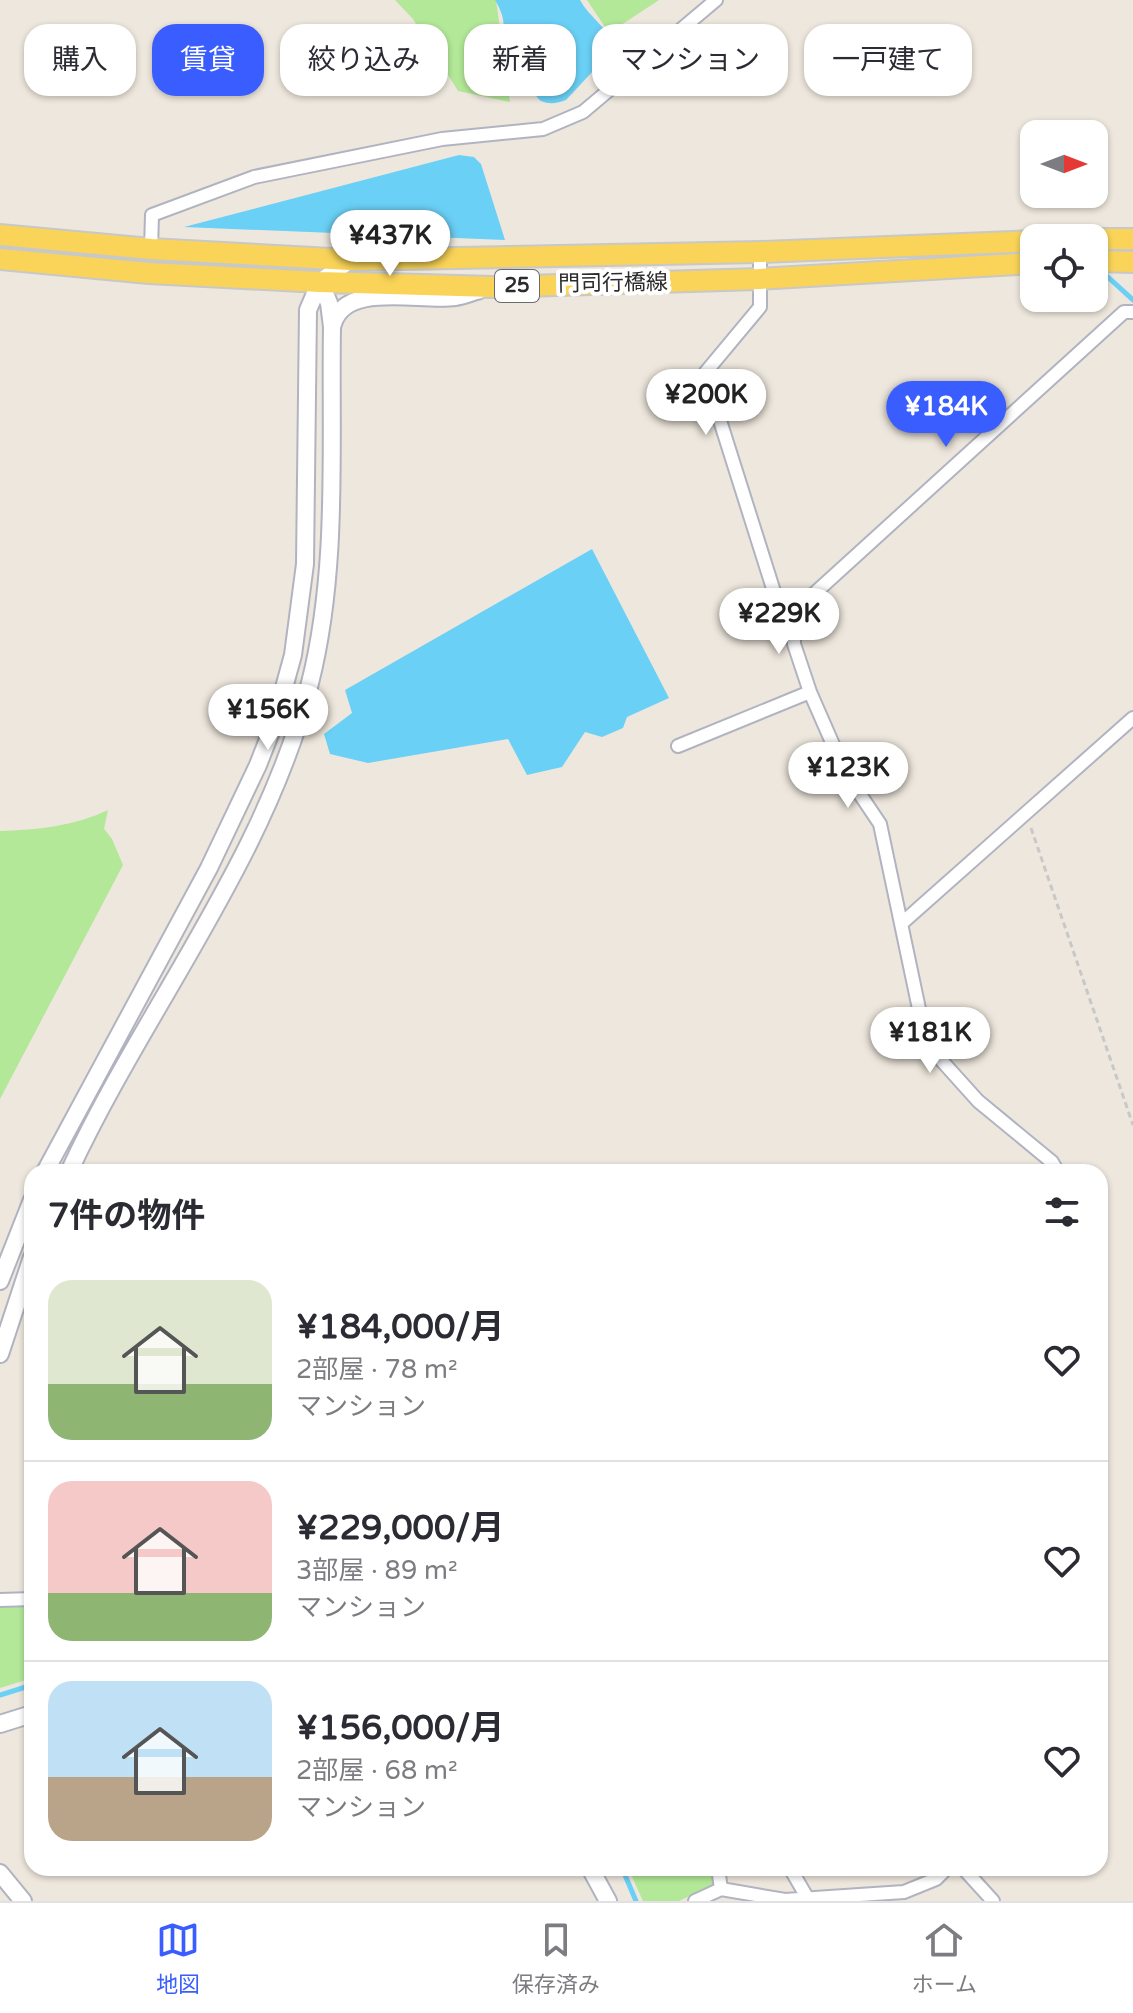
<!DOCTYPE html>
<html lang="ja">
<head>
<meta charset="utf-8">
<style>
  :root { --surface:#fff; --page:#f7f7f7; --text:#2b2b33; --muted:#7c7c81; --line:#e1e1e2; --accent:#395dff }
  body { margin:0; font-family:"Varela Round","Noto Sans JP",sans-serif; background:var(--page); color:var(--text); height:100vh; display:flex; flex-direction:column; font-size:30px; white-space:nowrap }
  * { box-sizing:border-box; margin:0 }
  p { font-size:26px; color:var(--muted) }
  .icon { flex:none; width:44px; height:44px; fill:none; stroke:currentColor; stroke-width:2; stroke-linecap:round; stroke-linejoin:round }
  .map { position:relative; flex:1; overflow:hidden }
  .panel { position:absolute; left:24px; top:1164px; width:1084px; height:712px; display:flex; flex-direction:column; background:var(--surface); border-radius:24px; box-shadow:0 2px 6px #0004 }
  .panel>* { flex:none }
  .top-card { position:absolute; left:24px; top:24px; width:1086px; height:72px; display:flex; gap:16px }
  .needle { width:52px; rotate:90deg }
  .controls { position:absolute; left:1020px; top:120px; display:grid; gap:16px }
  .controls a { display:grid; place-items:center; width:88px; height:88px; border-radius:16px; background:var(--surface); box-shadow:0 2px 6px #0004; font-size:40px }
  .price { position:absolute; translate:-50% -68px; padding:0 18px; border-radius:28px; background:#fff; color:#222; font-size:26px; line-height:52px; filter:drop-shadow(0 2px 4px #0008) }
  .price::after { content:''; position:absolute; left:50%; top:48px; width:24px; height:18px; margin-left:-12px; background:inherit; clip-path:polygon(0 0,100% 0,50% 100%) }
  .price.selected { background:var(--accent); color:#fff }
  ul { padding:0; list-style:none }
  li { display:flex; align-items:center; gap:24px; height:200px; padding:0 24px }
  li+li { border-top:2px solid var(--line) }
  li span { display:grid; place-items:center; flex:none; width:224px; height:160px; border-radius:24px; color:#555 }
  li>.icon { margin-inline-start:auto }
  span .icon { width:96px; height:96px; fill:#fffc; stroke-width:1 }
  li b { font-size:34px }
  h2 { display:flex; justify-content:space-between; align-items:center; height:96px; padding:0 24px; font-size:34px }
  .pill { padding:0 28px; border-radius:24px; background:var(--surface); box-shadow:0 2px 6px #0004; font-size:28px; line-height:72px }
  .pill.selected { background:var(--accent); color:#fff }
  .tab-bar { display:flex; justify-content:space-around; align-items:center; height:112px; border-top:2px solid var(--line); background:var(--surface); font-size:22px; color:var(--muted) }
  .tab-bar a { display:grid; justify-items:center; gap:4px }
  .tab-bar .selected { color:var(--accent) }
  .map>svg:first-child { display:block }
  .green { fill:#b2e897 }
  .water { fill:#6bd0f6 }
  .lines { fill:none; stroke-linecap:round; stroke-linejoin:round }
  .stream { stroke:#6bd0f6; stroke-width:5 }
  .minor-casing { stroke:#b1b4c0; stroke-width:16 }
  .tertiary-casing { stroke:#b1b4c0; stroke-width:20 }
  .primary-casing { stroke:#c8c8c8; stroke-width:24 }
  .path { stroke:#c8c8c8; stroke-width:3; stroke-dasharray:6 4; stroke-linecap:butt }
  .minor { stroke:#fff; stroke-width:12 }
  .tertiary { stroke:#fff; stroke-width:16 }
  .primary { stroke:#f9d458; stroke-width:20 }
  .labels { text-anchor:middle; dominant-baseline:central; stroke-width:8; stroke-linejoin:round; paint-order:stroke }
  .shield { fill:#fff; stroke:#6b6b6b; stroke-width:2 }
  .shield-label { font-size:20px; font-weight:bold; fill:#2c2c2c }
  .street-label { font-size:22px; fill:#2c2c2c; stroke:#fff }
</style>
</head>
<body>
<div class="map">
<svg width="1133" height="1901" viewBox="0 0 1133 1901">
  <rect width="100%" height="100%" fill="#eee7dd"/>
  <!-- green -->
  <path class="green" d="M395,0H496L510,102L458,91L413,19Z
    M587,0H659L609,33Z
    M108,810L104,829L112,839L123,865L0,1099V831C36,830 75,826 108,810Z
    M19,1604L32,1606V1678L0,1688V1607Z
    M628,1868H712L714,1884L679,1901H643Z"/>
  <!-- water -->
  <path class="water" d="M495,0H580C589,17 606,26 613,43L608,55L566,100C558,103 550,105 541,101C536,98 505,55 504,49C502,27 508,22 495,0Z
    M459,155L474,157L481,164L505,240L184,227Z
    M592,549L669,698L627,717L623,728L602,737L585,732L562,767L527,775L508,739L368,763L330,754L324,734L352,713L345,690Z"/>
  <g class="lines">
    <!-- stream -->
    <path class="stream" d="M1098,268L1133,300
      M0,1695L32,1685
      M622,1868L636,1901"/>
    <!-- minor casing -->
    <g class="minor-casing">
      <path id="minor" d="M151,249L152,215L254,177L442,139L543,129L583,112L716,0
        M760,252V307L705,373L776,598L794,612
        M678,746L810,692
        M901,924L1133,718
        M1058,1172L1052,1162L978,1101L942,1061L922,1023L880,824L845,772L810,692L794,644V612L1124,312H1133
        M0,1600L32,1599
        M718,1868L721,1889
        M790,1868L808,1899
        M963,1868L993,1901
        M695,1901L721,1889L785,1900L904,1892L936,1879L947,1868"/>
    </g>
    <!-- tertiary casing -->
    <g class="tertiary-casing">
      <path id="tertiary" d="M333,324C345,281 420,302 455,297C463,296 472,292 480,290
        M45,1172L209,868L258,765L274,724L293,655L305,564L308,310L320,282L350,260
        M69,1172C145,1008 265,861 310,683C339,568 330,445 332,327L329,303L320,282
        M0,1281L32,1200
        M0,1354L32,1257
        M0,1724L32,1714
        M590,1868L608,1901
        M0,1873L23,1901"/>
    </g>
    <!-- primary casing -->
    <g class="primary-casing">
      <path id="primary" d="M0,235L151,249L350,260L760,252L1034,241
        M1094,239H1133
        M0,259L149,273L320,282L493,287L759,279L1034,263
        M1094,261L1133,262"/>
    </g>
    <!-- path -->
    <path class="path" d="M1031,828L1133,1125"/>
    <!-- minor -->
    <use href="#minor" class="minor"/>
    <!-- tertiary -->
    <use href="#tertiary" class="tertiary"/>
    <!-- primary -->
    <use href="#primary" class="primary"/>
  </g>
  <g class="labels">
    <!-- shield labels -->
    <rect class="shield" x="495" y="270" width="44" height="32" rx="6"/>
    <g class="shield-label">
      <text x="517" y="286">25</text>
    </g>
    <!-- street labels -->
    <g class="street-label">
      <text transform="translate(613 283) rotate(-1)">門司行橋線</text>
    </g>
  </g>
</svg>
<div class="controls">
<a><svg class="needle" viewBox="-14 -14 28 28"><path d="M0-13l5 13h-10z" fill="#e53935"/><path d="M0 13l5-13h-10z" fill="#7c7c81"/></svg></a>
<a><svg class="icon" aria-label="locate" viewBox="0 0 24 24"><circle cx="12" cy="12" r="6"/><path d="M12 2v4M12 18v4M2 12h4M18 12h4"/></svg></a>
</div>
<b class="price" style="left:390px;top:278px">¥437K</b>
<b class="price" style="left:706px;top:437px">¥200K</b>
<b class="price selected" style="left:946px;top:449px">¥184K</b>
<b class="price" style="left:779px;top:656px">¥229K</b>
<b class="price" style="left:268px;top:752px">¥156K</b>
<b class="price" style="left:848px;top:810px">¥123K</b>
<b class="price" style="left:930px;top:1075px">¥181K</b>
<div class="top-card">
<a class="pill">購入</a>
<a class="pill selected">賃貸</a>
<a class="pill">絞り込み</a>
<a class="pill">新着</a>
<a class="pill">マンション</a>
<a class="pill">一戸建て</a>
</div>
<section class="panel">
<h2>7件の物件<svg class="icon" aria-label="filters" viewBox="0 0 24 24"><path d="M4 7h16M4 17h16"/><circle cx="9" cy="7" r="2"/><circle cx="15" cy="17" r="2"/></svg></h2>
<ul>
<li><span style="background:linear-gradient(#dfe7d0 65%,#8fb573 0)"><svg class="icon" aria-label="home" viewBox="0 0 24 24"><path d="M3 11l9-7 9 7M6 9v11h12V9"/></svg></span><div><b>¥184,000/月</b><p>2部屋 · 78 m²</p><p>マンション</p></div><svg class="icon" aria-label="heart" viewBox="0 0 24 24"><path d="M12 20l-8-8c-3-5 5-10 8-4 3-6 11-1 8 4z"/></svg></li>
<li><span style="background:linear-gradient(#f6c9c9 70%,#8fb573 0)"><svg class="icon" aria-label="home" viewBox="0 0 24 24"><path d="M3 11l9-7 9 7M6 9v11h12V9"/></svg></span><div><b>¥229,000/月</b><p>3部屋 · 89 m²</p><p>マンション</p></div><svg class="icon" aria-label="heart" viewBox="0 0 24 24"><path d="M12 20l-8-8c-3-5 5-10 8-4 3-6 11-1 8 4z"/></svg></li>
<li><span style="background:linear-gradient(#bfe0f5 60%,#b9a48a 0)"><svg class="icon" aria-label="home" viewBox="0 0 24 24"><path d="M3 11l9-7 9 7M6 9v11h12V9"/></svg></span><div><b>¥156,000/月</b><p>2部屋 · 68 m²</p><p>マンション</p></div><svg class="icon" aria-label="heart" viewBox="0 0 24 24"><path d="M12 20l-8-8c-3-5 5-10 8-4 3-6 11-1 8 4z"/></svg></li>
</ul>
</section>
</div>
<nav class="tab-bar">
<a class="selected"><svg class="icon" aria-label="map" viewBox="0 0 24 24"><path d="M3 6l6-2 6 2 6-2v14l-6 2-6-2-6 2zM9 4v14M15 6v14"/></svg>地図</a>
<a><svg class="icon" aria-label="saved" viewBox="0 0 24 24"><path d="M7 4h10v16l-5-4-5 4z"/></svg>保存済み</a>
<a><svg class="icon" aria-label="home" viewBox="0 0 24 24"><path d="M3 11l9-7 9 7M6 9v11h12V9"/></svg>ホーム</a>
</nav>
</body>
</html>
